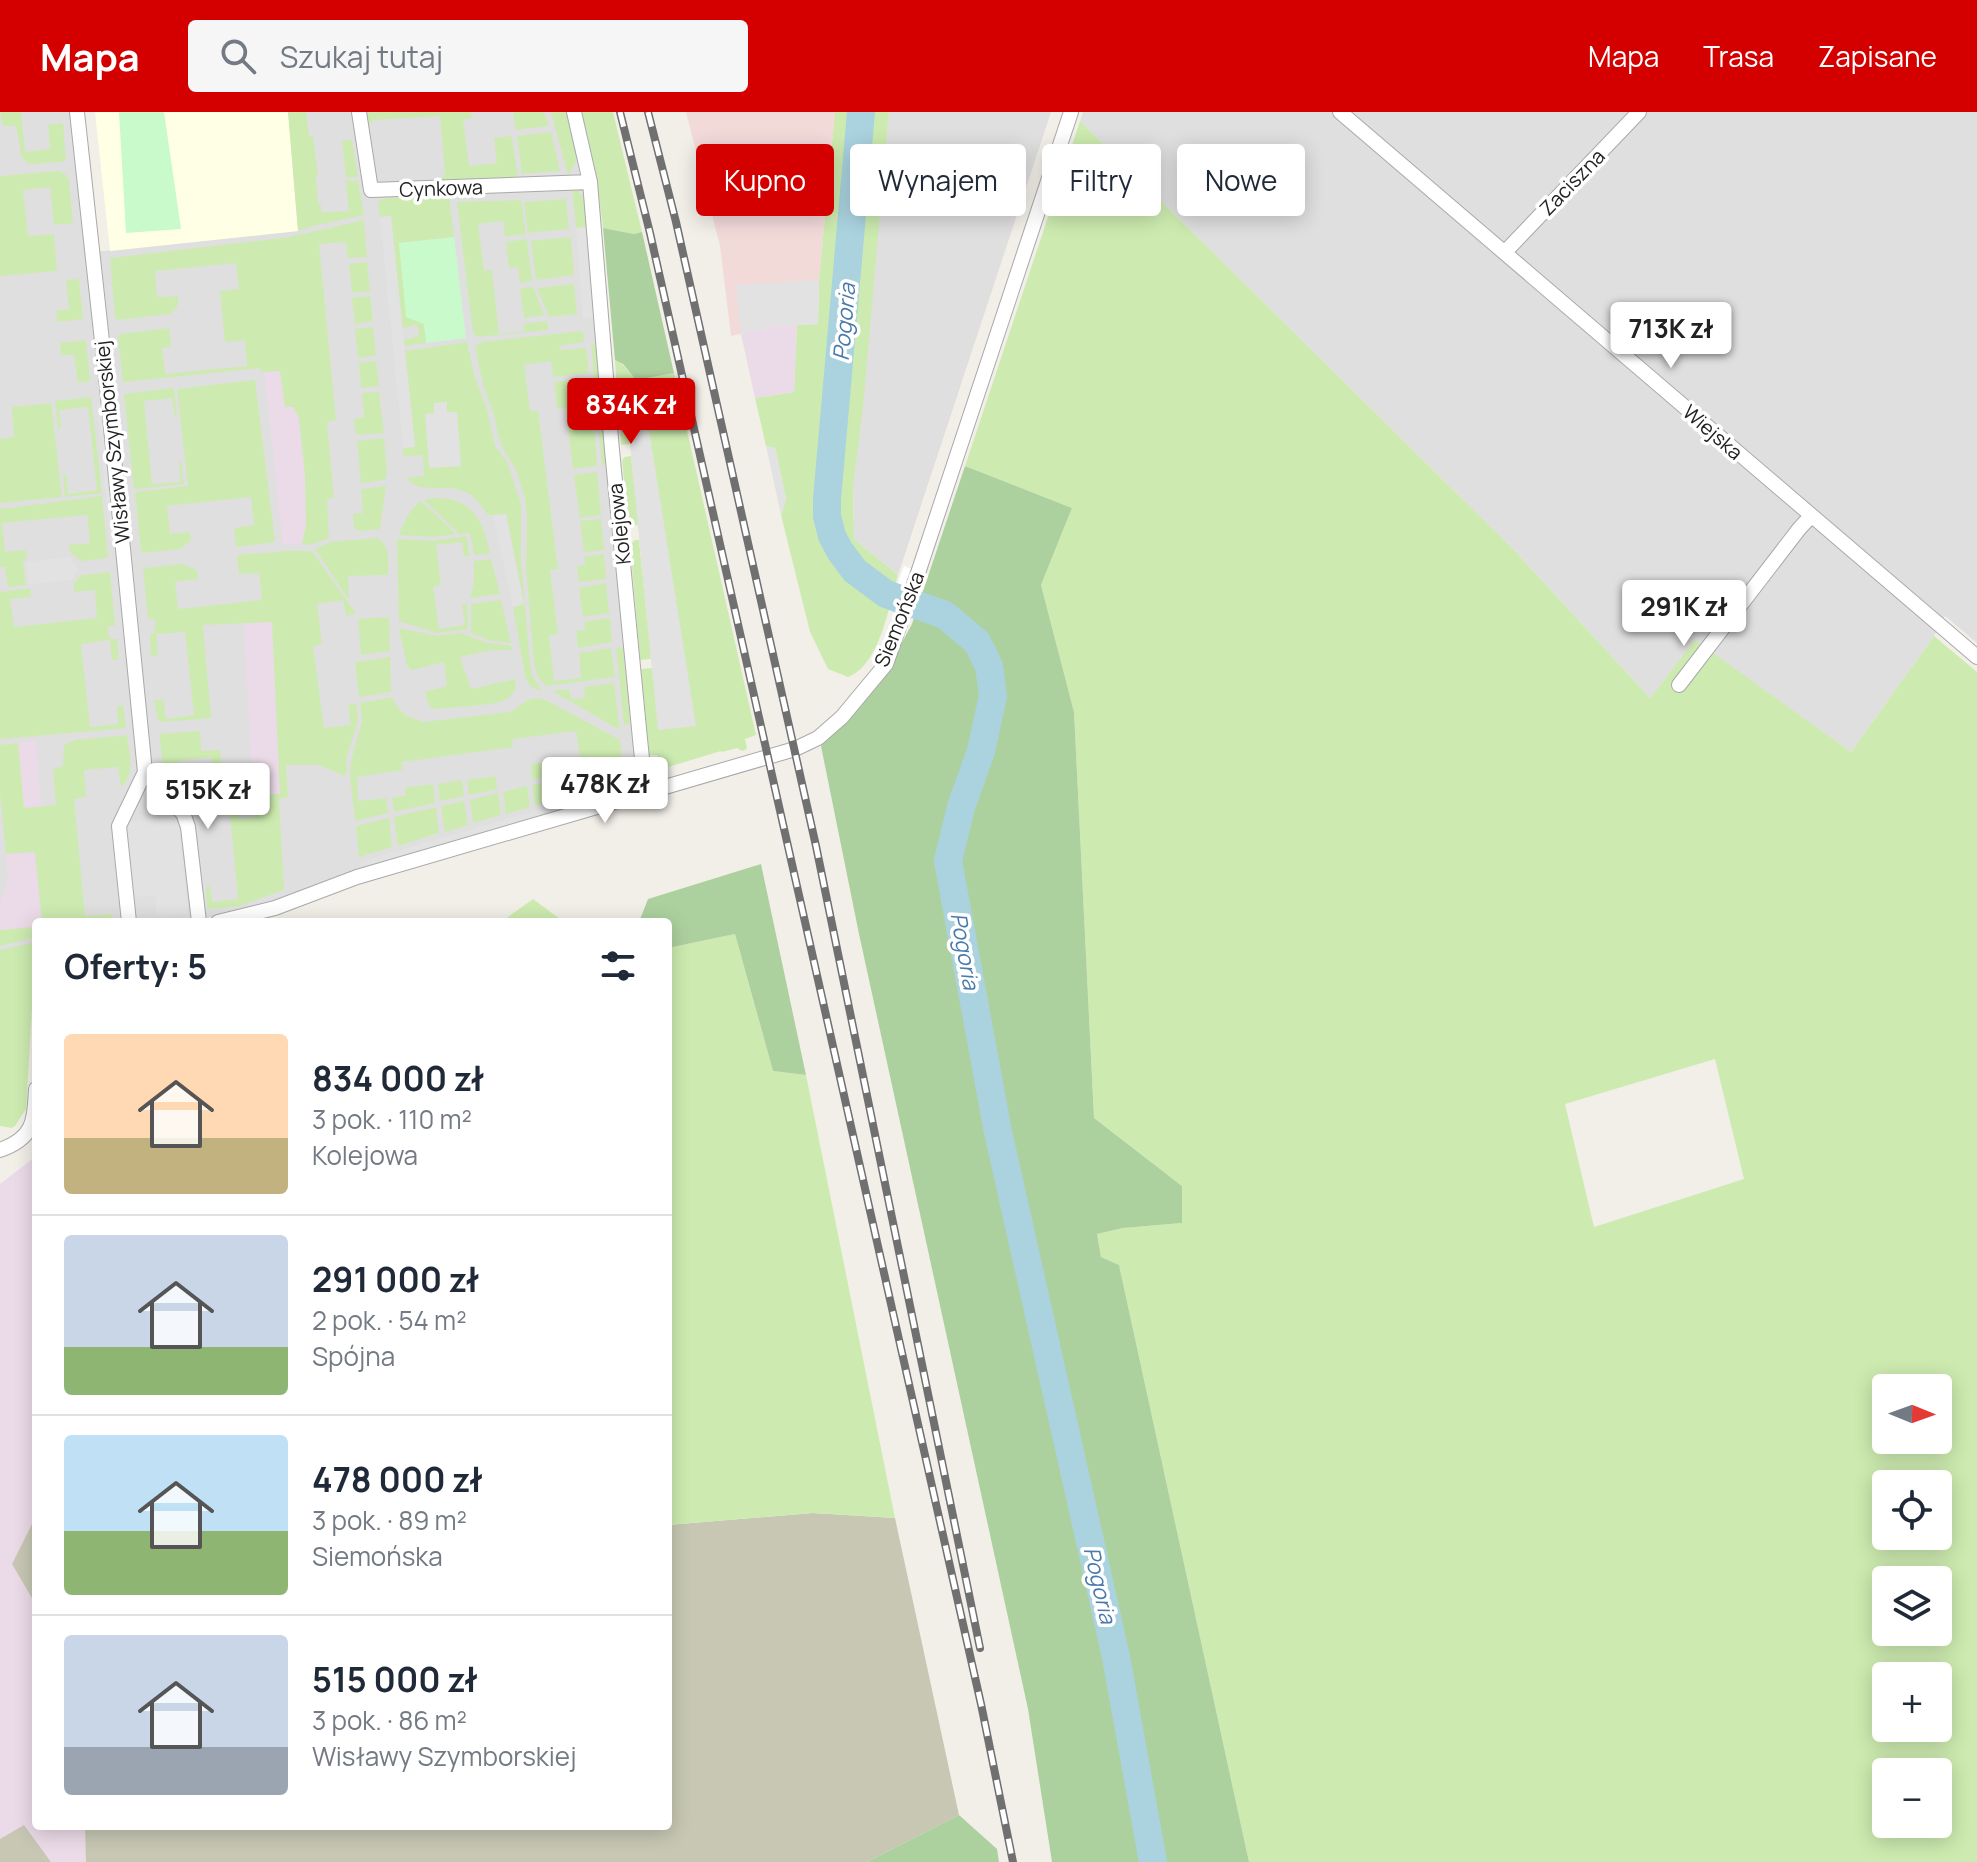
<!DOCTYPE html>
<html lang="pl">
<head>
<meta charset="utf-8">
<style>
  :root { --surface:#fff; --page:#f6f6f7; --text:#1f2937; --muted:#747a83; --line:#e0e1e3; --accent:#d40000 }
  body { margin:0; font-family:Manrope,sans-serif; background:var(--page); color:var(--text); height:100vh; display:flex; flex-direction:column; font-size:30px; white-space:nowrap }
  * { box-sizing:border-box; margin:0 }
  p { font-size:26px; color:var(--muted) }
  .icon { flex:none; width:44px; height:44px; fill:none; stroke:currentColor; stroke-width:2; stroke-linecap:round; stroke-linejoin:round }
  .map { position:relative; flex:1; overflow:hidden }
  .drawer { position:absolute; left:32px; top:806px; width:640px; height:912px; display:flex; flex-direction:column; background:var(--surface); border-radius:8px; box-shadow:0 4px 20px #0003 }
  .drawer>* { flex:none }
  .top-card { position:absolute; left:696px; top:32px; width:760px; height:72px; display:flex; gap:16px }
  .needle { width:52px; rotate:91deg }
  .tools { position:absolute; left:1872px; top:1262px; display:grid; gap:16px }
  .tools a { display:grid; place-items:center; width:80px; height:80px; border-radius:8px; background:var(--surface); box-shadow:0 4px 20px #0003; font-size:40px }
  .price { position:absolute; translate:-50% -68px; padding:0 18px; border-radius:8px; background:#fff; color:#222; font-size:26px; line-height:52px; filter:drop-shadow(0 2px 4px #0008) }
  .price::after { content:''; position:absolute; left:50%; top:48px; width:24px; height:18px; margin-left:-12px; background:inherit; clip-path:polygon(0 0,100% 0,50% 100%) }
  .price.active { background:var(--accent); color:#fff }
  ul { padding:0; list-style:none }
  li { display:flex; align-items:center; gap:24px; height:200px; padding:0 32px }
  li+li { border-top:2px solid var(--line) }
  li span { display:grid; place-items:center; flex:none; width:224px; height:160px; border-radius:8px; color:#555 }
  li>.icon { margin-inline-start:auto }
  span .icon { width:96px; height:96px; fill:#fffc; stroke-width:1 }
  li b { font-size:34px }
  h2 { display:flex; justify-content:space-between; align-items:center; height:96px; padding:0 32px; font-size:34px }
  .tag { padding:0 28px; border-radius:8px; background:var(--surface); box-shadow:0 4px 20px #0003; font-size:28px; line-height:72px }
  .tag.active { background:var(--accent); color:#fff }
  header { display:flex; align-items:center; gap:48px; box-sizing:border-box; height:112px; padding:0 40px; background:var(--accent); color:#fff }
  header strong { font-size:38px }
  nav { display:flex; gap:44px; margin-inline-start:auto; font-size:28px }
  .search { width:560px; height:72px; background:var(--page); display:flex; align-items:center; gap:20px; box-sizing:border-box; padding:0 28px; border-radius:8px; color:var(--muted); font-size:30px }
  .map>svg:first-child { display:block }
  .residential { fill:#e0dfdf }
  .commercial { fill:#f2dad9 }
  .industrial { fill:#ebdbe8 }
  .education { fill:#ffffe5 }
  .construction { fill:#c7c7b4 }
  .grass { fill:#cdebb0; fill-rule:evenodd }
  .forest { fill:#add19e }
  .park { fill:#c8facc }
  .parking { fill:#e2e2e2 }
  .pier { fill:#fff }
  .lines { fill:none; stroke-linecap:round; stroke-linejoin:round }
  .river { stroke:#aad3df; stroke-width:28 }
  .street-casing { stroke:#a9a9a9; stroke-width:16 }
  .street { stroke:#fff; stroke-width:14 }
  .rail-casing { stroke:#707070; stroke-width:8 }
  .rail { stroke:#fff; stroke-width:5; stroke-dasharray:15; stroke-linecap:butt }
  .labels { text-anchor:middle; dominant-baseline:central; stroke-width:7; stroke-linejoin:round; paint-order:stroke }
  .street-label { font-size:20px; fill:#222; stroke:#fff }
  .water-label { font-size:22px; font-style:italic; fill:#4a7aab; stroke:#fff }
</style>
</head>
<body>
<header>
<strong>Mapa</strong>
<div class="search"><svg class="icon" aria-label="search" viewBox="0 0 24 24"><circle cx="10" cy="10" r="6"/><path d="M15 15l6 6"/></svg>Szukaj tutaj</div>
<nav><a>Mapa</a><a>Trasa</a><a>Zapisane</a></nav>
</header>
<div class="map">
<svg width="1977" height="1750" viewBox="0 0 1977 1750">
  <rect width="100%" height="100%" fill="#f2efe9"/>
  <!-- residential -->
  <path class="residential" d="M0,0H70L85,141L298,119L288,0H562L576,45L584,82L637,669L624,681L264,792L189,810H36V845L0,849Z
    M889,0H1051L898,463L854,427L853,376Z
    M1083,0H1977V531L1945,504L1934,524L1851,640L1695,529L1650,586L1514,438L1080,9Z"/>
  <!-- commercial -->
  <path class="commercial" d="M686,0H835L819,168L818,212L778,214L731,224L720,134Z"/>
  <!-- industrial -->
  <path class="industrial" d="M797,213L794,280L755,286L741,222L778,214Z
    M280,259L285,295H293L299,306L305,364L306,412L302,432H283L264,260Z
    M272,510L281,682L253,683L244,511Z
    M36,629L41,694L23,696L18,631Z
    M35,739L42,810H36V815L0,818V791L6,777L8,766L6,742Z
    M31,1048H36V1404L13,1452L36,1493V1714H86V1750H51L24,1714L0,1727V1072Z"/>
  <!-- education -->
  <path class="education" d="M95,0H288L298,119L110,139Z"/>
  <!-- construction -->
  <path class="construction" d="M813,1401L895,1406L959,1703L867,1750H86L85,1714H668V1413Z
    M36,1404V1493L12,1452Z
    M24,1713L51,1750H0V1727Z"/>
  <!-- grass -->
  <path class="grass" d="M0,0H21L25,40L50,37L48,13L63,11L66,47L62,50L28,52L22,45L16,14H3Z
    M288,0H306L309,24H313L318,63L316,64L318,92L321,93V100L349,99L346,69H358L364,103L313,114L298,119Z
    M362,0H471L472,6L463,8L469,54L497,51L494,26L512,24L518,66L439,70L445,61L440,4L373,8L366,16Z
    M513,0H544L549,14L516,18Z
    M551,0H566L577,41L576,50L568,63Z
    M582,0H613L642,120L634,122L603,116L596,61Z
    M835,0H889L863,295L853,376L854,427L898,463C889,494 880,553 848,565L828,557L810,520L781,403L786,387L775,336L766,334L755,286L794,280L797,213L818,212L819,168Z
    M1080,9L1514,438L1650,586L1695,528L1851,640L1934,524L1977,560V1750H1249L1119,1153L1101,1145L1097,1122L1123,1116L1182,1111V1074L1094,1006L1074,600L1041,473L1072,396L965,354ZM1715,947L1744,1067L1594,1115L1565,992ZM1886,1276H1938V1328H1886ZM1886,1372H1938V1424H1886ZM1886,1468H1938V1520H1886ZM1886,1564H1938V1616H1886ZM1886,1660H1938V1712H1886Z
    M551,20L560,59L522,62L517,24Z
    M352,28L358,65L346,66L342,29Z
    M59,59L65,62L69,68L73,111L54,113L50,75L23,78L28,124L54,122L57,159L0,164V64Z
    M572,77L578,78L585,89L588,115L576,116Z
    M449,83L454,125L399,131L424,212L426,231L404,234V228L419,224L417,213L402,216L391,104L380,105L378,91L380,88L388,86Z
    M566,87L569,117L528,121L524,90Z
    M521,88L526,122L505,125L503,109L478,112L484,159L492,158L499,222L525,219L524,212L547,209L548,215L547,218L478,225L473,221L457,90Z
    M364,108L367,145L348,146L346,130L319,132L336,308L327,310L334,386L327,387L329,426L310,433L302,432L306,412L305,364L299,306L293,295H285L280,259L261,260L260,256L123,270L118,224L121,222L169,216L171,235L162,236L165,262L247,254L245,228L225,230L220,179L239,177L236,151L155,159L157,185L178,184C179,193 177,197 169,202L118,208L115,206L110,146L290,125Z
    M571,125L574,163L536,168L531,129Z
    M527,127L532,169L520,171L518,155L509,156L506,130Z
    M367,150L370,179L352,181L349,152Z
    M79,167L83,207L57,210L56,199L69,197L66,168Z
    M574,172L577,202L549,205L537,176Z
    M533,175L544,203L524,206L520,176Z
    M370,184L373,209L355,212L352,186Z
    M373,215L376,243L358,246L355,217Z
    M583,219L584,230L559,234L560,238L586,236L589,261L553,265L551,249L524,253L530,299H538L558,457L550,458L558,522L549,523L554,569L581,566L579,541L611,536L615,565L546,574L538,565L534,552L526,456L527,407L525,387L516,358L502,335L498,323L494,303L483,273L475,235L481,230Z
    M86,228L90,269L78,271L74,243H61L60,231Z
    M467,230L475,266L487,297L495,334L507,350L521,392V450L530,550L532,563L542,579C532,576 528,574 525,564L513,495L524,491L506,402L488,403C482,395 476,385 466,380C447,370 421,384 406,366L424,364L423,343L406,344L403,343V336L415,334L405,239Z
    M591,232L595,233L597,239L608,353H602Z
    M615,248L622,252L636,268L674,261L756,623L745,627L747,637L742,639L737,636L722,640L721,639L665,656L657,643H648L641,557L652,556L658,618L629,320L630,332L621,333Z
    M376,249L379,274L361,276L359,251Z
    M589,266L593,307L567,310L565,295L557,296L554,270Z
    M255,268L275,430L236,435L234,416L254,413L251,385L167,394L170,422L190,420L191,429L180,437L143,441L141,439L135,380L188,374L177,277Z
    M174,276L177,305H175L172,286L144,289L152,372L181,370L179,350H181L184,372L134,377L124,282Z
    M379,280L384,321L356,323L354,307L364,305L362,281Z
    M91,285L102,381L65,385L63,362H66L68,382L97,378L88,295L59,298L61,316L58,317L55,289Z
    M51,291L62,385L0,391V327L14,325L12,295Z
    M594,312L597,354L573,357L568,315Z
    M384,326L387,361L385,368L361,371L357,329Z
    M631,344L638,413L633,414L628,410L622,348L625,345Z
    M597,360L601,403L580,406L574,363Z
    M386,374L380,417L361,419L354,416L353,402L363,401L361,377Z
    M102,384L108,446L81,449L70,440L69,433L90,431L87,403L2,411L5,440L26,438L27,446L23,448L26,473L8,475L5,455H0V397Z
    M434,386C472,385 483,408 490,441L475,443L474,442L470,421L459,422L424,388Z
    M421,389L456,422L434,425L399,423C404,410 409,397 421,389Z
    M601,407L604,438L584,440L580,409Z
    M466,424L470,444L464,445L462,430L436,433L441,473L433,475L439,517L465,513L462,493L467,492L468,515L467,517L437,521L399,509L397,427L433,429Z
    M377,426C391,434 388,448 388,463L348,464L349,488L315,437L330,430Z
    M635,428H639L651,547L640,548L630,433Z
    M287,439H312L356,502L346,504L343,488L317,492L322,532L313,534L324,616L351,613L348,593L356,592L358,608L346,648L347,659L344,664L319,653H286L288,685L279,687L284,778L239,794L210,797L207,795L206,775L210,774L212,790L238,787L227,671L214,672L211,645L178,649L180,675C172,672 166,667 164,659L159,622L200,619L201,639L220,638L223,665L234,664L239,707L255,705L253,683L280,682L272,510L203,513L211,606L164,610L158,608L154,589L163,587L166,607L194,603L185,520L156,522L158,543L151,544L150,522L155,521V507H148L143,456L182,452L197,458L198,467L175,470L178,497L262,488L259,461L239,462L237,443Z
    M604,442L606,467L579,470L577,454L585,453L584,445Z
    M491,447L500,482L470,486L474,469V449Z
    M110,460L115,513L108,515L109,527H117L119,547L112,548L110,528L81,532L90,615L118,612L117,594L123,593L126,616L0,627V480L30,476L31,485L10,487L14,515L97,506L95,478L74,480V471L81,463Z
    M606,471L609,501L583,505L579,476Z
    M501,488L511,531L488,528L469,520L471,518V492Z
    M389,505L390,539L361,543L358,507Z
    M610,506L612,530L578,536L576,519L585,518L584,510Z
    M399,516L437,524L461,521L488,531L512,534V538H492L460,545L471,577L516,567C516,576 514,584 505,588C492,594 451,595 434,597L429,594L425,580L447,574L444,550L412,558L407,554Z
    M623,535L630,609L629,612L624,613L616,536Z
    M390,545L391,580L359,585L355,550Z
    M614,571L620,618L552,579L569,577L571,587L585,586L584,575Z
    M392,585L397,594L405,603L423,610L510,600C525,592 527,583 546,588L620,628L622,648L566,661L565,649L580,646L576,619L512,627L513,635L402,650V658L357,665L358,689L386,686L388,701L355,709L350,663L351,649L362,609L360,591Z
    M127,623C129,641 136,663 121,675L118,655L84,658L86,685L74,687L85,804L112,802L113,810H42L35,740L6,742L0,680V633L18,631L24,696L56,693L53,657L63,654L64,633L75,628Z
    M560,649L561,662L532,668L531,652Z
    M623,653L624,667L569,683L568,665Z
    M496,664L497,677L469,683L467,668Z
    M561,667L564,685L535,694L532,673Z
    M462,668L464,684L440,689L438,672Z
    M433,672L435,691L394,700L392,685L406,684L405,676Z
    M527,674L530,695L506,702L503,680Z
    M498,681L501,703L473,711L470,688Z
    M464,689L468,713L445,720L441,694Z
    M436,695L439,721L398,734L394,705Z
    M389,706L392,735L359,745L356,714Z
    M533,787L564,810H493L504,808Z
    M36,815V825L0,834V818Z
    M735,822L773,959L806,963L895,1406L813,1401L668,1413V836Z
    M36,830V869L33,879L26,997L15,1014L12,1016L0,1014V838Z"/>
  <!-- forest -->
  <path class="forest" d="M603,116L634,122L642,120L674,261L636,268L623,252L615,248Z
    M965,354L1072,396L1041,473L1074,600L1094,1006L1182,1074V1111L1123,1116L1097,1122L1101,1145L1119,1153L1249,1750H1052L1028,1597L859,822L821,634L889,554L912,512Z
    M761,752L806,963L773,959L735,822L668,836V810H639L648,787Z
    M959,1703L997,1737L999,1750H867Z"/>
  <!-- park -->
  <path class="park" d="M119,0H164L181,117L126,121Z
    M454,125L466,226L426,231L424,212L406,205L399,131Z"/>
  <!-- parking -->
  <path class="parking" d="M391,104L415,335L403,336L380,105Z
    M588,115L595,205L583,206L576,116Z
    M819,168L818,212L778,214L741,222L736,173Z
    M100,290L115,436L110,430L97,294Z
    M447,290V300H457L461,354L429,356L425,302L434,301V291Z
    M649,318L696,614L658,618L629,320Z
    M766,334L775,336L786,387L781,403Z
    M506,402L524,492L513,495L493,404Z
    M70,445L78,456L72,468L29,472L26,450Z
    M620,674L626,681L361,760L359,750Z
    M178,704L188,801L157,804L155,783L134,785L126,710Z"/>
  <!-- pier -->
  <path class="pier" d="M904,454L927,463L912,503L889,495Z"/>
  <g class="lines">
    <!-- river -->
    <path class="river" d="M861,0L827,387V404L832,424L840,439L855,459L886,482L945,503L977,530L989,554L993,584L981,639L961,695L948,749L998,1020L1116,1545L1153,1750"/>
    <!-- street casing -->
    <g class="street-casing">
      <path id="street" d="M77,0L107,275L145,660L119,714L129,810
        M359,0L371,78L590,70
        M574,0L590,70L612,338L640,627L644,666L648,680
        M1340,0L1977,545
        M1505,140L1639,0
        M1679,573L1799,417L1811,404
        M145,660L165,685L183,701L188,715L199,810
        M218,810L275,796L357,765L795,637L818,626L842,605L886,552L919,458L1071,0
        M0,1038C34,1026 34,1010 36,977"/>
    </g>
    <!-- street -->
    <use href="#street" class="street"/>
    <!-- rail casing -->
    <g class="rail-casing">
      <path id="rail" d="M620,0L650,121L981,1592L1013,1750
        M648,0L676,110L816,734L980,1536"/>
    </g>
    <!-- rail -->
    <use href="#rail" class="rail"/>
  </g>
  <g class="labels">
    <!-- street labels -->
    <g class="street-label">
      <text transform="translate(1572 70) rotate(-46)">Zaciszna</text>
      <text transform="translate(441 76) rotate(-2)">Cynkowa</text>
      <text transform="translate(1713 320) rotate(41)">Wiejska</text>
      <text transform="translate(112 330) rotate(-96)">Wisławy Szymborskiej</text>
      <text transform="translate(619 412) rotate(-96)">Kolejowa</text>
      <text transform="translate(899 507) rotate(-68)">Siemońska</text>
    </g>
    <!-- water labels -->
    <g class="water-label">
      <text transform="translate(844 210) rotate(-85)">Pogoria</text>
      <text transform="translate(965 839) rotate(80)">Pogoria</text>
      <text transform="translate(1100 1473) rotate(77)">Pogoria</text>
    </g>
  </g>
</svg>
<div class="tools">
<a><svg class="needle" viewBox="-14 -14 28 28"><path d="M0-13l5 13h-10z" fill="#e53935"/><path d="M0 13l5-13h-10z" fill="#747a83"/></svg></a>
<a><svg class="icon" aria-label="locate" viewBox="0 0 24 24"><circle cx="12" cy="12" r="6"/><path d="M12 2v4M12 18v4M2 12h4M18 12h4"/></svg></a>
<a><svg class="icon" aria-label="layers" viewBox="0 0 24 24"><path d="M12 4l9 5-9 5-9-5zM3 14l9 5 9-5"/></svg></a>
<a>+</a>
<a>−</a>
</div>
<b class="price" style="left:1671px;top:258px">713K zł</b>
<b class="price active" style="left:631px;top:334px">834K zł</b>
<b class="price" style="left:1684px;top:536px">291K zł</b>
<b class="price" style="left:605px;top:713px">478K zł</b>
<b class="price" style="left:208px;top:719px">515K zł</b>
<div class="top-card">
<a class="tag active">Kupno</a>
<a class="tag">Wynajem</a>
<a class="tag">Filtry</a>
<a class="tag">Nowe</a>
</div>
<section class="drawer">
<h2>Oferty: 5<svg class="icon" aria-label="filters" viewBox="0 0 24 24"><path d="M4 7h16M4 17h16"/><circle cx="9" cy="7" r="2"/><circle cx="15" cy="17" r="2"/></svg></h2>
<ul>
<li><span style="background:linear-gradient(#ffd9b3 65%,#c2b280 0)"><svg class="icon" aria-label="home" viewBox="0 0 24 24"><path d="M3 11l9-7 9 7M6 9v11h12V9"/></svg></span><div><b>834 000 zł</b><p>3 pok. · 110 m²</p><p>Kolejowa</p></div></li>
<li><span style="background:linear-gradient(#c9d6e8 70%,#8fb573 0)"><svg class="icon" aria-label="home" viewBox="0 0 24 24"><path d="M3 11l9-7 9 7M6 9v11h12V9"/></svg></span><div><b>291 000 zł</b><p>2 pok. · 54 m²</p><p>Spójna</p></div></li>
<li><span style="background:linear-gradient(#bfe0f5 60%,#8fb573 0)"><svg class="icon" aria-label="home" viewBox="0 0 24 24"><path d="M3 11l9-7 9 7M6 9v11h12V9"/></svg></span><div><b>478 000 zł</b><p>3 pok. · 89 m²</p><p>Siemońska</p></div></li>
<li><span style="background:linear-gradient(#c9d6e8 70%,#9aa5b1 0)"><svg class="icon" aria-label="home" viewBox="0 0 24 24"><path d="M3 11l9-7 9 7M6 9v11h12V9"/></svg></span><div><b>515 000 zł</b><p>3 pok. · 86 m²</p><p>Wisławy Szymborskiej</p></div></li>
</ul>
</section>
</div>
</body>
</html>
